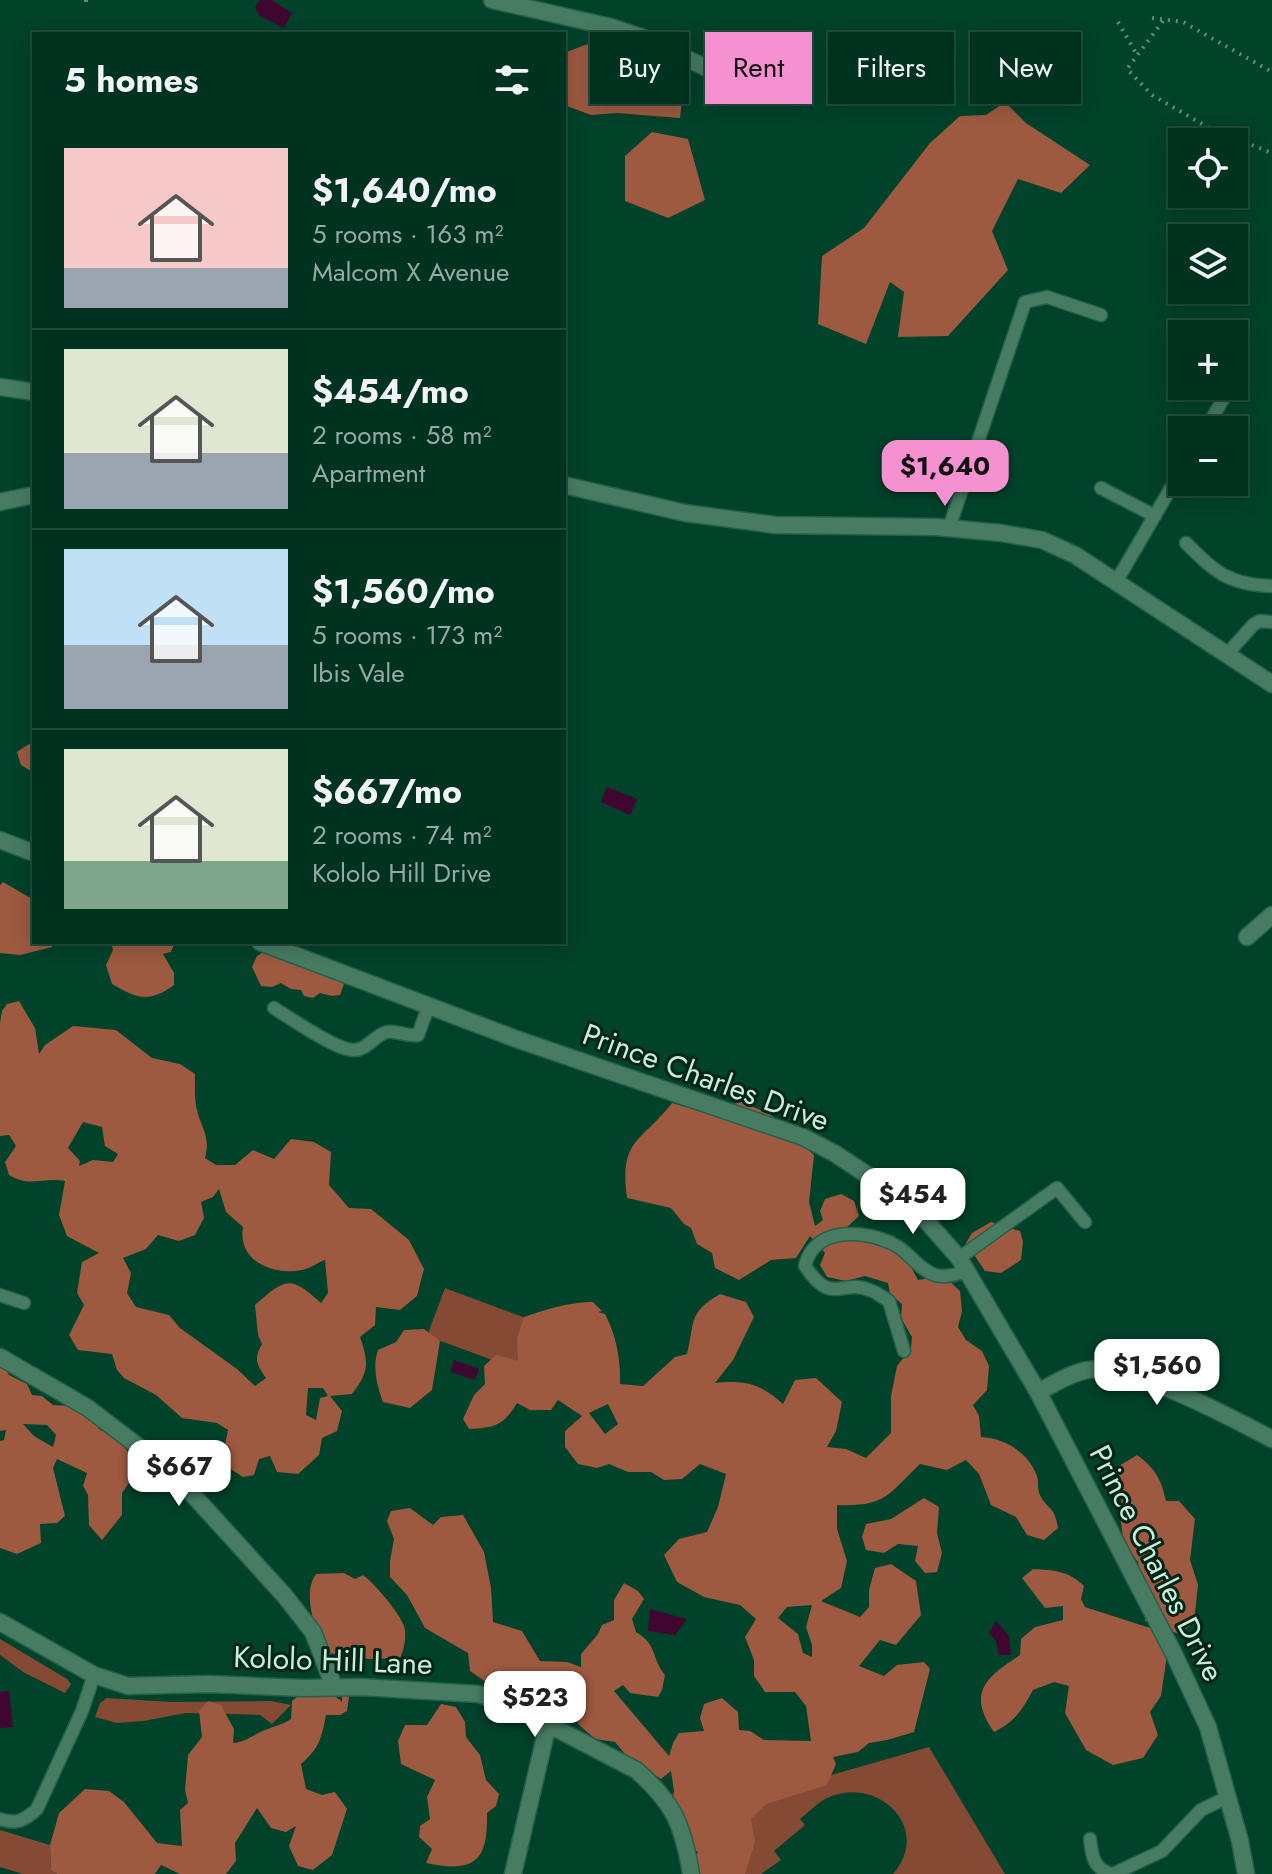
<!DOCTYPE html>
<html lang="en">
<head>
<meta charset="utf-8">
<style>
  :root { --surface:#003220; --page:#0e3e2d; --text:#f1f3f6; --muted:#95aaa5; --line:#224d3e; --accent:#f590d1 }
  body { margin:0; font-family:Jost,sans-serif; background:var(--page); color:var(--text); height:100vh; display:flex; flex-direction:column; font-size:30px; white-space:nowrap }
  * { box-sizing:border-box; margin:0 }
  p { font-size:26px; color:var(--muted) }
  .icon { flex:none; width:44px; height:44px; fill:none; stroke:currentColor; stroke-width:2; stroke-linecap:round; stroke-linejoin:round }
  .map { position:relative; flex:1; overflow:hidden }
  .panel { position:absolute; left:32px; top:32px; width:534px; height:912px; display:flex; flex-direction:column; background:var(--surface); border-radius:0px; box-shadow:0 4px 20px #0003,0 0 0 2px var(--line) }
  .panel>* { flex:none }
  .hud { position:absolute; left:590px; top:32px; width:562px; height:72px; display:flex; gap:16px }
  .tools { position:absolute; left:1168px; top:128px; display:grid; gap:16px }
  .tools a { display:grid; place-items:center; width:80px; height:80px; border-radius:0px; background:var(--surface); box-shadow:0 4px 20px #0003,0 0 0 2px var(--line); font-size:40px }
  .price { position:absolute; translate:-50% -68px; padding:0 18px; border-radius:16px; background:#fff; color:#222; font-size:26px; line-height:52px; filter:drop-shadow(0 2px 4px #0008) }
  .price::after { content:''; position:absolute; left:50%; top:48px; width:24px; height:18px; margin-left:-12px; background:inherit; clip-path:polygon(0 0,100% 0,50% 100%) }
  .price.active { background:var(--accent); color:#111 }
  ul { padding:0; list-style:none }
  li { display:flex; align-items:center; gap:24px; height:200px; padding:0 32px }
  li+li { border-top:2px solid var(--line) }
  li span { display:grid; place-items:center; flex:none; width:224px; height:160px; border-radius:0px; color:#555 }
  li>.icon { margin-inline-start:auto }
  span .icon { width:96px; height:96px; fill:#fffc; stroke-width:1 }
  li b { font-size:34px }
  h2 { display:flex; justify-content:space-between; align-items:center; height:96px; padding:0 32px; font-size:34px }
  .chip { padding:0 28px; border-radius:0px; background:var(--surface); box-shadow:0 4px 20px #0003,0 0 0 2px var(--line); font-size:28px; line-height:72px }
  .chip.active { background:var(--accent); color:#111 }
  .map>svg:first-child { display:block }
  .green { fill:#844a34 }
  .forest { fill:#9d5a40; fill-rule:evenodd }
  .water { fill:#3f072f }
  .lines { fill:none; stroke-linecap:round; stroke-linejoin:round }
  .service-casing { stroke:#24614a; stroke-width:15 }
  .minor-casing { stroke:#24614a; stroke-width:19 }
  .tertiary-casing { stroke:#24614a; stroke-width:19 }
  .path { stroke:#5b907a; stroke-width:4; stroke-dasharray:2 6; stroke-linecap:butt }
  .service { stroke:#477c62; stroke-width:12 }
  .minor { stroke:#477c62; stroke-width:16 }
  .tertiary { stroke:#477c62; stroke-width:16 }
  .labels { text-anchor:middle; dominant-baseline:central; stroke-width:6; stroke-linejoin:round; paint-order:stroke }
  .street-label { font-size:30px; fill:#c8edd9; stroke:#042417 }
</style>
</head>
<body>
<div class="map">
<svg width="1272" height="1874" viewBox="0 0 1272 1874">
  <rect width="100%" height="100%" fill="#00422a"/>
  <!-- green -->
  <path class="green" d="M445,1288L550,1327L533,1375L427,1336Z
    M0,1639L67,1679L71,1684L65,1693L23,1672L0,1655Z
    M107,1698L172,1702L271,1701L291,1705L272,1724L260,1715L232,1714L186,1713L144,1721L117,1723L95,1717L100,1703Z
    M929,1747L1005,1874H893C934,1827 875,1773 825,1799C816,1804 808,1813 800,1819L805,1825L774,1851L781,1860L761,1874H720L702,1812Z
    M0,1830L50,1845L51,1870L57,1874H23L0,1867Z"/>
  <!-- forest -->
  <path class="forest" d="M622,31L685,72L680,118L617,113L591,115L564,105V53Z
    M1005,102L1026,123L1090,165L1061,193L1018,179L992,231L1008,270L948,336L898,337L904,292L890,282L866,344L818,324L822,256L864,228L930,143L960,116L986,115Z
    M652,132L688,139L705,200L668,218L625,201V156Z
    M29,744H34V773L21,765L17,752Z
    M3,882L34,900V942H53L52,947L20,955L0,953V885Z
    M111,942H175L171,952L163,954L174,973V985C149,1003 138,999 112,984L106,965L113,950Z
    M267,950L332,973L344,984L340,995L332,996L320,993L313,998L304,996L301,990L291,989L281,983L272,987L261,986L252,967L257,956Z
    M19,1001L35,1028L39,1054L45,1045L73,1026L116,1030L152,1058L180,1064L195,1074C195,1086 194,1102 198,1114C204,1133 210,1138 205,1158L216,1165H235L253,1150L274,1159L291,1139L314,1142L331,1152L329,1185L349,1208L371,1209L409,1240L424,1269L417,1296L400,1310L376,1307L375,1325L360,1337C369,1363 369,1372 352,1394L330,1396L342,1411L337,1431L322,1438L319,1455L298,1474L277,1472L270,1456L259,1459L254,1475L243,1477L226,1466L223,1454L228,1430L217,1423L182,1418L156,1395L124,1378L117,1370L112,1354L78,1350L69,1335L84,1305L77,1293L82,1262L99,1253L67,1236L59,1215L65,1181C41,1177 31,1188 9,1175L5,1162L16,1146L9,1135L0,1136V1023L2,1011L7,1004ZM83,1122L102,1127L105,1146L118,1154L113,1162L93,1160L79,1166L80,1161L68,1148ZM219,1189L226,1212L243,1227C237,1261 273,1276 302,1270C310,1269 318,1262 325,1260L328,1293L321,1303C290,1275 286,1278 255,1305L258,1335L262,1344C253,1359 257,1365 266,1378L255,1386L237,1369L180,1328L169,1315L136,1307L127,1293L131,1273L123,1258L146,1249L158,1235L179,1241L195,1235L204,1218L201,1202L213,1197ZM308,1388H323L328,1396L320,1398L316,1420L306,1415Z
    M742,1102L770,1114L814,1155L809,1202L815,1226L823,1220L820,1211L825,1199L841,1194L854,1201L859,1216L846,1228L861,1242L881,1232L895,1236L918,1280L944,1276L960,1291L962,1311L958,1327L966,1340L982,1351L989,1366L987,1390L973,1405L979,1416L981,1437C1005,1438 1029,1453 1037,1476C1039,1482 1037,1490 1040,1495C1048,1511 1054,1504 1058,1528L1044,1540L1027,1535L1016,1517L991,1505L979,1474L966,1460L947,1470L920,1464C888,1495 885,1507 837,1505V1529L847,1561L841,1588L821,1601L860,1617L869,1607V1590L875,1568L891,1564L916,1581L921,1615L896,1645L880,1640L859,1666L884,1676L897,1665L924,1662L930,1669L914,1732L887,1740L869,1743L858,1752L833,1757L836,1764L827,1785L766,1804L751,1819L755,1842L745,1874H686L698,1852L674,1837L669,1821L674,1791L671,1771L661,1779L625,1754L615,1742L595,1739L578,1724L572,1702L542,1683L529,1695L512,1693L505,1683L493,1687L470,1671L468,1653L425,1628L407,1595L390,1577V1561L394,1539L387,1521L391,1511L410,1508L433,1525L441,1517L463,1515L484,1552L491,1588L493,1622L522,1631L540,1661L567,1662L581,1667V1654L598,1634L602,1625L614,1620V1600L624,1583L638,1591L644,1599L632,1619L636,1632C658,1645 651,1658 665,1675L662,1690L658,1697L630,1693L623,1685L614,1691L669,1756L673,1743L679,1733L704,1731L700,1718L704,1704L722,1698L738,1712L739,1730L750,1731L764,1740L811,1741L806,1706L795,1692H765L754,1676V1660L745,1637L756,1619L740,1605L704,1597L677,1582L664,1555L679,1539L707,1532L718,1507L726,1474L700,1464L682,1479L664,1480L651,1472H628L609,1464L597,1468L578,1464L565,1447V1431L582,1416L558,1400L551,1410H530L517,1403C503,1426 495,1428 469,1429L463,1419L474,1395L485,1384L484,1366L496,1355L518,1361L517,1338L524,1317C543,1310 573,1301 593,1302L602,1311L598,1312L605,1314C616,1334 621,1361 620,1384L643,1386L675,1357L687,1354C695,1323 687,1313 720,1294L746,1302L754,1317L733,1360L715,1383C746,1380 761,1384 783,1404L795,1380L816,1378L842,1402L836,1431L827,1447L846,1449L866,1458L891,1433V1396L897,1366L911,1348L912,1337L901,1318L902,1304L890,1294L888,1283L865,1276L846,1281L827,1277L820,1265L825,1253L810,1236L796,1258L771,1260L739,1280L715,1268L712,1253L697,1244L691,1228L684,1224L671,1208L627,1198C619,1138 641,1143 672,1103L699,1111ZM608,1404L618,1424L605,1434L589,1413ZM812,1605L806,1627L812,1645V1657L803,1653L798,1634L778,1618L787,1607Z
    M991,1222L1020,1231L1023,1242L1021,1260L1001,1273L985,1271L966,1243L972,1233Z
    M424,1329L440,1341L432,1390L410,1408L383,1402C377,1386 372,1366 378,1350L396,1342L404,1330Z
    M0,1357L9,1375L27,1384L32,1395L42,1396L53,1405L71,1406L89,1417L100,1430L115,1436L134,1459L133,1477L122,1493V1515L102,1540L89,1525L88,1495L83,1486L87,1473L57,1459L53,1468L65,1516L57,1523L40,1524L41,1543L17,1554L0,1548V1441L4,1440L6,1430L0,1431ZM23,1424L47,1425L56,1435L53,1447L34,1436Z
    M1137,1455C1156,1469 1161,1479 1166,1501H1179L1195,1519L1190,1560L1198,1585L1194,1623L1179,1634L1145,1621L1138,1562L1124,1544L1120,1516L1122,1495L1115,1482L1119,1466Z
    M924,1498L939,1507L937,1533L942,1553L937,1572L925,1573L915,1561L918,1546L898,1544L884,1553L866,1550L862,1537L866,1524L891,1519Z
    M1033,1569C1054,1570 1069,1571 1084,1586L1081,1599L1085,1607L1150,1628L1167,1655L1161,1696L1150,1712L1158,1735L1143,1758L1113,1765L1086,1750L1065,1713L1069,1686L1054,1682L1033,1690C1023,1709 1014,1723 994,1732C966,1692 987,1677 1020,1655L1021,1639L1035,1627L1063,1620V1606L1045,1608L1022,1578Z
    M344,1573L355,1579L363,1575C375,1584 399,1612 404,1626C407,1636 404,1650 400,1658L369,1659L322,1652C317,1629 301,1595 316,1574Z
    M342,1691L349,1697L347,1711L340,1715H326C322,1737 319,1749 301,1764L306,1789L322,1795L335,1792L347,1809L332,1855L313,1870L298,1866L289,1846L296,1826L286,1832L271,1828L257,1808L235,1843L236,1861L226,1874H180L161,1865L155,1874H57L51,1870L50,1845L59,1813L85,1789L109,1791L124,1802L157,1843L182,1846L180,1810L188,1803L185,1790L188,1755L202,1737L199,1711L208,1701L221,1705L234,1729L233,1743C248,1741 252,1735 265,1730C274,1726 282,1725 291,1719L292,1701C304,1689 329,1688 342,1702Z
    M441,1704L456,1707L465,1722L466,1737L480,1755L486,1780L499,1794L496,1806L487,1813C488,1859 477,1874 426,1863L432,1849L419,1837L420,1826L430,1819L427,1797L435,1780L401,1764L398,1741L405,1725H427Z"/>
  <!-- water -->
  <path class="water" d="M260,0H271L292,13L284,28L260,16L255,7Z
    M607,787L637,799L630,815L601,802Z
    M454,1360L479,1369L475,1380L451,1372Z
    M650,1609L687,1619L675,1635L648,1631Z
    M996,1621L1009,1636L1011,1655H999L996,1641L989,1633Z
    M9,1691L13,1727L0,1728V1692Z"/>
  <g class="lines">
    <!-- service casing -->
    <g class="service-casing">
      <path id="service" d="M1205,430L1231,386
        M1101,488L1155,516
        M949,528L1025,302L1047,297L1101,315
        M1186,543C1215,572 1229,585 1272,586
        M1116,582L1182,469
        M1227,654L1254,624L1260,621L1272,622
        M274,1008C290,1018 336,1050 353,1050C367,1051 374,1035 387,1032C397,1030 407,1037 418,1035L429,1005
        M959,1258L1057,1188L1085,1222
        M0,1295L24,1303
        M904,1351L889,1301C883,1298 878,1293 872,1291C841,1277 833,1308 805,1266C814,1226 865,1229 895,1245C909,1252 919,1270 935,1275C946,1278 956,1275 966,1271
        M0,1819C16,1825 25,1820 37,1809L82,1711L94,1675
        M1090,1839C1092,1856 1093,1868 1111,1874
        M1113,1874L1162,1851L1201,1810L1228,1797"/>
    </g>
    <!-- minor casing -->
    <g class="minor-casing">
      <path id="minor" d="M492,0L611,27L641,37L713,71
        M0,387L34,392
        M564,485L685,513L775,525L936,527L1001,533L1042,540L1075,555L1272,684
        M0,502L34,495
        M1247,937L1272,915
        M0,1357L88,1408L173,1473L284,1595L313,1632L334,1687
        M1038,1392C1054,1384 1070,1373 1088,1370C1129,1362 1233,1419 1272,1439
        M0,1622L94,1675L128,1686L209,1684L304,1688L361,1687L478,1694L511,1705L636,1770C674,1803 683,1825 691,1874
        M513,1874L548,1724"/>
    </g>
    <!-- tertiary casing -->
    <g class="tertiary-casing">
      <path id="tertiary" d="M0,840L34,853
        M260,942L519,1040L803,1137L834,1153L887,1188L922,1216L959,1258L1038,1392L1174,1654L1208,1727L1240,1841L1246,1874"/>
    </g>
    <!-- path -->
    <path class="path" d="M86,2V0
      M1152,18L1183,22L1272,72
      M1163,21L1127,69L1152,95L1209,128L1272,153
      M1118,22L1137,55"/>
    <!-- service -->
    <use href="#service" class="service"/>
    <!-- minor -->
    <use href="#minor" class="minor"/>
    <!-- tertiary -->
    <use href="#tertiary" class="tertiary"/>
  </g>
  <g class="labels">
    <!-- street labels -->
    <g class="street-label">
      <text transform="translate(706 1077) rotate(20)">Prince Charles Drive</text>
      <text transform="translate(1157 1563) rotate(63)">Prince Charles Drive</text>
      <text transform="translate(333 1660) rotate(2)">Kololo Hill Lane</text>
    </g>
  </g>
</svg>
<div class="tools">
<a><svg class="icon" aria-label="locate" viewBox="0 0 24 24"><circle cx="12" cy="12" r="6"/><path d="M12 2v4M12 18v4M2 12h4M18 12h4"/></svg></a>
<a><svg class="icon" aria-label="layers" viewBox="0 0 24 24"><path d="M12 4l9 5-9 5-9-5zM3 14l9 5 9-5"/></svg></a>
<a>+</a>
<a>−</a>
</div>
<b class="price active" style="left:945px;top:508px">$1,640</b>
<b class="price" style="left:913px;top:1236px">$454</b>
<b class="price" style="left:1157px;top:1407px">$1,560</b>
<b class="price" style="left:179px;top:1508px">$667</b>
<b class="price" style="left:535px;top:1739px">$523</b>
<div class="hud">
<a class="chip">Buy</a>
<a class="chip active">Rent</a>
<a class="chip">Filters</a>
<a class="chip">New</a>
</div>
<section class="panel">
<h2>5 homes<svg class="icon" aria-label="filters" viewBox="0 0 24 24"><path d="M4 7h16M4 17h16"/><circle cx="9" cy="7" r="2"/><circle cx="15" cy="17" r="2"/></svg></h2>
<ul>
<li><span style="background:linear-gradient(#f6c9c9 75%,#9aa5b1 0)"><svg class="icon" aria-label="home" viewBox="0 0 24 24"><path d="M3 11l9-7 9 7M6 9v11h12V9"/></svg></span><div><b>$1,640/mo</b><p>5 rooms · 163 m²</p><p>Malcom X Avenue</p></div></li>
<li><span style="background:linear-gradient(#dfe7d0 65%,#9aa5b1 0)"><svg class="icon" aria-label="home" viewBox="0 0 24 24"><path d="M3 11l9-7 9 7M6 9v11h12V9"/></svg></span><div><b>$454/mo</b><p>2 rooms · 58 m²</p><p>Apartment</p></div></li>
<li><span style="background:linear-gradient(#bfe0f5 60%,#9aa5b1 0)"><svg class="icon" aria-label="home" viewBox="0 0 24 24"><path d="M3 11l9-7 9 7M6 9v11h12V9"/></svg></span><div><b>$1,560/mo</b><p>5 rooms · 173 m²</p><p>Ibis Vale</p></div></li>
<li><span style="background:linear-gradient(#dfe7d0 70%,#7fa58c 0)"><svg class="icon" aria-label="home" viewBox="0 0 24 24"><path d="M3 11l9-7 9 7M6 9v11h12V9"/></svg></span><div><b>$667/mo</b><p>2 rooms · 74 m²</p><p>Kololo Hill Drive</p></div></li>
</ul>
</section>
</div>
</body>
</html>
